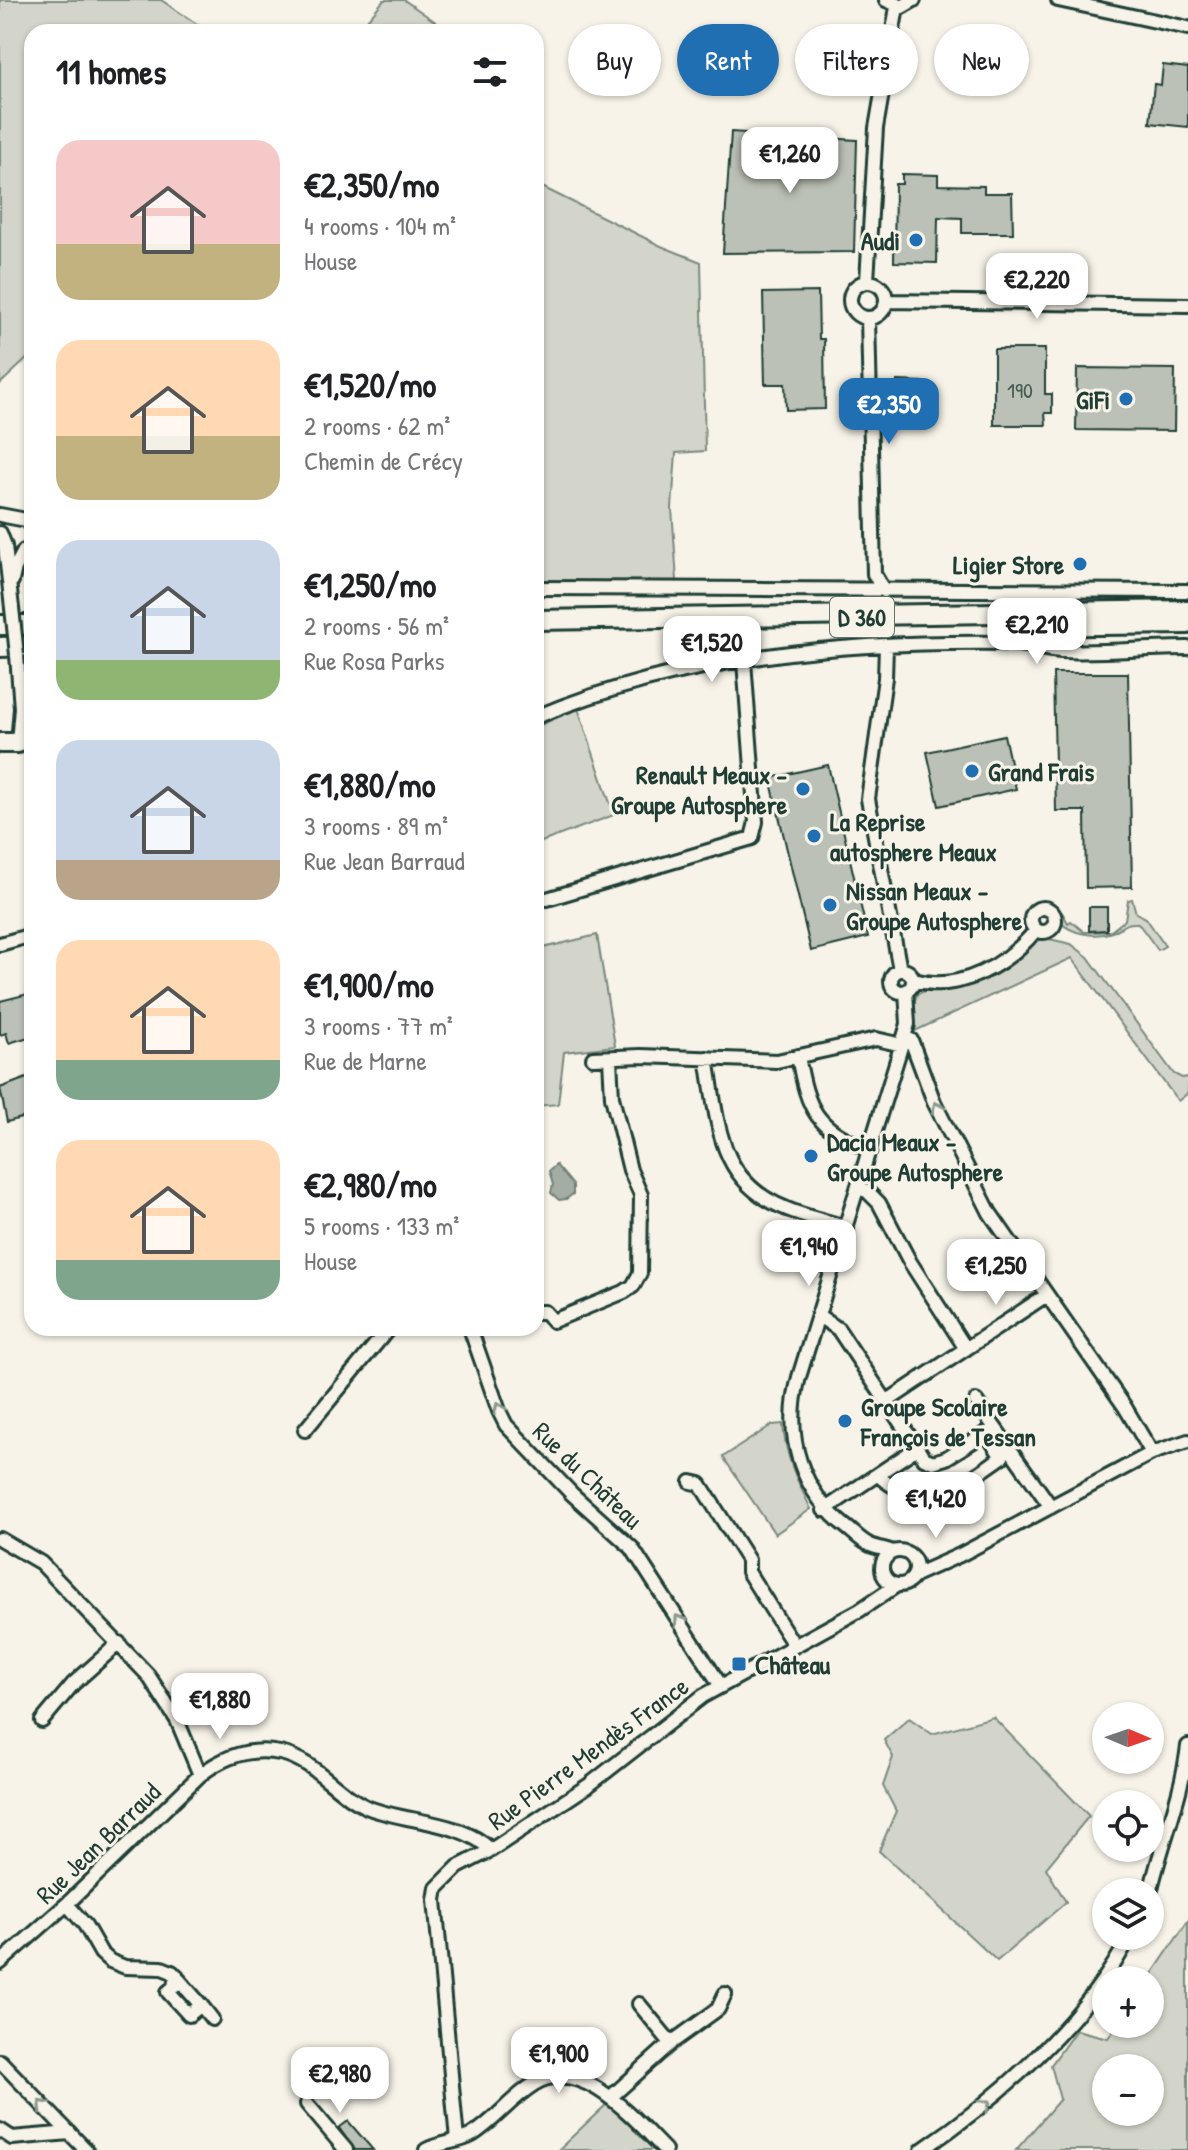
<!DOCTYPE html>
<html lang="en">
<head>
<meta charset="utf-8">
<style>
  :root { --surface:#fff; --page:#f6f6f6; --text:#202124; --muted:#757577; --accent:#1f6fb2 }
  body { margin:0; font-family:"Patrick Hand",sans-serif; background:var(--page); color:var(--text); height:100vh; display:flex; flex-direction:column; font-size:30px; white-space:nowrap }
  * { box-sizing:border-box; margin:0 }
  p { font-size:26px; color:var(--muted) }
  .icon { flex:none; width:44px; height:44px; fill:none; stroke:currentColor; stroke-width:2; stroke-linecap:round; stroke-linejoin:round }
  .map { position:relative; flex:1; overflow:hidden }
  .details { position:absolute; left:24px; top:24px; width:520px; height:1312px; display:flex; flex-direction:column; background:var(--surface); border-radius:24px; box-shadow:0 2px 6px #0004 }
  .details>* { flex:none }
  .top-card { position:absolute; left:568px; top:24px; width:500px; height:72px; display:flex; gap:16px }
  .needle { width:52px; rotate:92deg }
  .buttons { position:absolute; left:1092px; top:1702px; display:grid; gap:16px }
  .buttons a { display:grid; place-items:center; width:72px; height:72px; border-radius:50%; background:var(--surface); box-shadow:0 2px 6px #0004; font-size:40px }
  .price { position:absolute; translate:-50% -68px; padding:0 18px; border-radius:16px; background:#fff; color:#222; font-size:26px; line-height:52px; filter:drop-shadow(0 2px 4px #0008) }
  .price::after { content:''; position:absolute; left:50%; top:48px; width:24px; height:18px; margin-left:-12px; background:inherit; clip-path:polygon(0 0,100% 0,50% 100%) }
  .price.on { background:var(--accent); color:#fff }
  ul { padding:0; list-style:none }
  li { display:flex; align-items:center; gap:24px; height:200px; padding:0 32px }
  li span { display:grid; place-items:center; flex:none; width:224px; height:160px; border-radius:24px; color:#555 }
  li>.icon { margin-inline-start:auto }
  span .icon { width:96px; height:96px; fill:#fffc; stroke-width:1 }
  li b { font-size:34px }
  h2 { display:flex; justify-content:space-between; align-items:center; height:96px; padding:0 32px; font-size:34px }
  .pill { padding:0 28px; border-radius:36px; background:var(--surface); box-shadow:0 2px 6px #0004; font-size:28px; line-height:72px }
  .pill.on { background:var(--accent); color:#fff }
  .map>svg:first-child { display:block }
  .green { fill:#d3d5ca; stroke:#79897f; stroke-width:2; fill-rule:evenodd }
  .water { fill:#a4ada3; stroke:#6f8077; stroke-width:2 }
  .building { fill:#bbc1b6; stroke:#1f3d34; stroke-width:2 }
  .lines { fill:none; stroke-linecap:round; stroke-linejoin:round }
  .minor-casing { stroke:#1f3d34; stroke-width:18 }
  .highway-casing { stroke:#1f3d34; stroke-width:24 }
  .minor { stroke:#f7f3e8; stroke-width:12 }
  .highway { stroke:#f7f3e8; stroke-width:18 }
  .minor-bridge-casing { stroke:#1f3d34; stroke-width:18; stroke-linecap:butt }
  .minor-bridge { stroke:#f7f3e8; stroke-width:12 }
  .oneway { stroke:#8b988e }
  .poi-dot { fill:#1f6fb2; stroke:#f7f3e8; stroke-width:3 }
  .labels { text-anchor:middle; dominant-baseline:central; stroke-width:6; stroke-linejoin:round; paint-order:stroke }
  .number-label { font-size:22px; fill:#465e54 }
  .shield { fill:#f7f3e8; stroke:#60746a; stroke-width:2 }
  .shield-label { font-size:24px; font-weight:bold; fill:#1f3d34 }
  .poi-label { font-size:26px; font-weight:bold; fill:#1f3d34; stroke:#f7f3e8; text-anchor:start }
  .street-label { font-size:26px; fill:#1f3d34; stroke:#f7f3e8 }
</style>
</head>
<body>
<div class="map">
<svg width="1188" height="2150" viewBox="0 0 1188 2150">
  <rect width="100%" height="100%" fill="#f7f3e8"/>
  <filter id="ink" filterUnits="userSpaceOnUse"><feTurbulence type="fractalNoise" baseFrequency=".0125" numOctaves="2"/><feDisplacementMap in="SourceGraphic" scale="16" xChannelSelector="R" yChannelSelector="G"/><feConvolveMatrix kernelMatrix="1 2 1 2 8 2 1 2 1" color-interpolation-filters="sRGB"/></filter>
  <g filter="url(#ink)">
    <!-- green -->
    <path class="green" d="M0,0H161L209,32H32V354L0,384Z
      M384,0H404L450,32H357Z
      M536,184L661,246L701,262L705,451L676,453L672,508L677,581L536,582Z
      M578,708L614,815L536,844V727Z
      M1132,899L1136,913L1146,918L1165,946L1158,950L1138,923C1121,922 1122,930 1109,933C1093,937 1072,934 1060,922L1063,914L1068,923L1071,921L1084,932L1111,931L1125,920L1128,900Z
      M536,927L543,948L597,935L615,1046L564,1052L558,1104L536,1106Z
      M1045,938L1071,944L1088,957L1174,1074L1182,1078L1188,1077V1093L1178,1101L1072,958L915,1031L913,1004L917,995C933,984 956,992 974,983C999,972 1019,947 1045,938Z
      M783,1424C785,1456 797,1481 811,1509L775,1534L723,1457L772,1425Z
      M993,1717L1089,1816L1046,1868L1066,1902L997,1961L879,1851L896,1811L883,1786L893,1757L884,1740L909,1718L932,1734Z
      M1188,1921V2150H1016L1060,2099L1051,2065L1076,2030L1108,2038L1117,2024H1150L1148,1980ZM1106,2068H1150V2112H1106Z
      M608,2103L656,2150H558Z"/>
    <!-- water -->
    <path class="water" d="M556,1165L573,1185V1194L566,1199L559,1200L551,1193L553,1185L549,1171Z"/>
    <!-- building -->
    <path class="building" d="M1163,65L1188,68V127L1150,123L1154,84L1161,85Z
      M731,132L857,140L854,252L723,253Z
      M902,174L938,175V185L984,186V193H1012L1013,233H962V218L938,217L937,263L894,262L895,184H902Z
      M818,292L819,339H824L825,409L786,410L785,384H765L763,293Z
      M994,349H1045V394H1052V413H1045L1046,425H994Z
      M1077,368L1175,369L1174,431L1076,430Z
      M897,381L923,382V385H929L928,409H898Z
      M1053,673H1128L1132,887L1086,888L1085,811H1056Z
      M1004,735L1016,789L939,806L927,752Z
      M828,765L868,937L811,951L770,778Z
      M1089,907H1107V930L1089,931Z
      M32,993V1036L9,1043L6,1033L0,1035V1001Z
      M32,1076V1115L7,1122L0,1088Z
      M348,2121L373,2150H355L339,2128Z"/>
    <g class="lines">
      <!-- minor casing -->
      <g class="minor-casing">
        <path id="minor" d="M886,0L902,7L914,0
          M1058,0L1188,28
          M867,281L876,128L897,7
          M850 300a18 18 0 1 1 36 0a18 18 0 1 1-36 0Z
          M886,301L1188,305
          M868,318L874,574L884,591
          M0,515L26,520L32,526
          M0,533L5,546L12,608
          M12,581L15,568L24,551
          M536,588L1188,591
          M886,646L885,678L868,799L900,970
          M17,655L21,708L18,743L32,744
          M25,691L32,717
          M536,717C684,655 848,641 1007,643C1025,643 1042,650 1061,651C1103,653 1146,648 1188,648
          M547,899L752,838L756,822L744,661
          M1031 920a12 12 0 1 1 24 0a12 12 0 1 1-24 0Z
          M0,944L32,935
          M891 981a11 11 0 1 1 22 0a11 11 0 1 1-22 0Z
          M913,980C960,993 1007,965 1036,930
          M905,1037L911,1040L934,1102L990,1213L1125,1407L1152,1453
          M798,1056C808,1112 816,1128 870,1150
          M593,1058L641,1056L777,1061L876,1039L902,1045
          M707,1058C718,1122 717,1182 787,1209C806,1217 827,1221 847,1228
          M858,1188L867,1191L879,1203L910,1262L966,1349
          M536,1312H545L553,1321L624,1292L633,1286L640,1273L641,1195L630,1170L612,1097L610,1059
          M819,1316L838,1329L924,1458L933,1462L946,1458L986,1433L1002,1457C960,1486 926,1517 878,1475
          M470,1328L499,1411L506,1425L572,1494L632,1548L721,1686
          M976,1401L1051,1507
          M886,1402L1045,1296
          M305,1430L389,1328
          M691,1482L700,1484L748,1560V1572L794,1645
          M824,1510L917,1448
          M0,1539L41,1563L148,1675L177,1720L200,1775
          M882 1568a17 17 0 1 1 34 0a17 17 0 1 1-34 0Z
          M893,1552C886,1549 877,1548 870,1545C863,1542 856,1535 850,1530C801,1493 783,1437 799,1377L908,1024L906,991
          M915,1575L960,1555L1152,1453L1188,1441
          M42,1721L73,1684L119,1643
          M1150,1893C1161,1844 1182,1796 1188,1746
          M67,1904L85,1925L101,1953L110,1961L125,1967L162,1968L172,1972L201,2005L189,2015L168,1992L174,1987L176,1975
          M0,1963L67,1904L200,1775C223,1757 250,1747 280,1753C315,1760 337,1795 369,1808C408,1823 460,1820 491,1850
          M639,2004L671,2043
          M201,2005L212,2019
          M0,2061L86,2150
          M612,2096L671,2043L718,2009L725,1994
          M307,2104L346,2150
          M0,2130L12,2138L70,2133
          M457,2140L435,1900L437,1888L458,1867L491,1850L589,1785L703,1696L860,1610L897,1585
          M426,2150C440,2142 458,2143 472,2135C495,2121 511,2098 534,2084C581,2054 635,2120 665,2150
          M922,2150C1000,2097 1087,2020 1130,1936"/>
      </g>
      <!-- highway casing -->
      <g class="highway-casing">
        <path id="highway" d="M536,620L1188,610
          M0,625H32
          M1011,626L1188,624
          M0,647L32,646
          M0,743H18"/>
      </g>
      <!-- minor -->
      <use href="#minor" class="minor"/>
      <!-- highway -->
      <use href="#highway" class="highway"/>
      <!-- minor-bridge casing -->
      <g class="minor-bridge-casing">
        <path id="minor-bridge" d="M12,608L17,655"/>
      </g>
      <!-- minor-bridge -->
      <use href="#minor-bridge" class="minor-bridge"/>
    </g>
    <!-- one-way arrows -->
    <defs><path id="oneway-chevron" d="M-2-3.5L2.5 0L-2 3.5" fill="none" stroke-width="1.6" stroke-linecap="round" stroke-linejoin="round" transform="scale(2)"/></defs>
    <g class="oneway">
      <use href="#oneway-chevron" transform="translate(937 1107) rotate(-115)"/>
      <use href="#oneway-chevron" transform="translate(499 1408) rotate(-114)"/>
      <use href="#oneway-chevron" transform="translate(679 1620) rotate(-123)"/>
      <use href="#oneway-chevron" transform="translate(986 2104) rotate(-37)"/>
      <use href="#oneway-chevron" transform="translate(43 2105) rotate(-134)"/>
    </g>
  </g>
  <!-- markers -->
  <g class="poi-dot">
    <circle cx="916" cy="240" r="8"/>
    <circle cx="1126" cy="399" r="8"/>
    <circle cx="1080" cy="564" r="8"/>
    <circle cx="972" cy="771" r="8"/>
    <circle cx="803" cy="789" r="8"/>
    <circle cx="814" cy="836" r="8"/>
    <circle cx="830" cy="905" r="8"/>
    <circle cx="811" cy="1156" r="8"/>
    <circle cx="845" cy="1421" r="8"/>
    <rect x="731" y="1656" width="16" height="16" rx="4"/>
  </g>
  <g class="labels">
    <!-- number labels -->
    <g class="number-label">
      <text x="1020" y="390">190</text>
    </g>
    <!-- shield labels -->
    <rect class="shield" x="830" y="597" width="64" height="40" rx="6"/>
    <g class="shield-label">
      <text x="862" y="617">D 360</text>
    </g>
    <!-- poi labels -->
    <g class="poi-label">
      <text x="900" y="240" text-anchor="end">Audi</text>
      <text x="1110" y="399" text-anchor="end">GiFi</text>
      <text x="1064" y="564" text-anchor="end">Ligier Store</text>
      <text x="988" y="771">Grand Frais</text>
      <text x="787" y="774" text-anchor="end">Renault Meaux -<tspan x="787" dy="30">Groupe Autosphere</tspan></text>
      <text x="830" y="821">La Reprise<tspan x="830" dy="30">autosphere Meaux</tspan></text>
      <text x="846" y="890">Nissan Meaux -<tspan x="846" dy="30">Groupe Autosphere</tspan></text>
      <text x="827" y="1141">Dacia Meaux -<tspan x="827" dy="30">Groupe Autosphere</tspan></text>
      <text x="861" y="1406">Groupe Scolaire<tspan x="861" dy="30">François de Tessan</tspan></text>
      <text x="755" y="1664">Château</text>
    </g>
    <!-- street labels -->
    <g class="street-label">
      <text transform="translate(588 1475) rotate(44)">Rue du Château</text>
      <text transform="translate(588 1753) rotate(-36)">Rue Pierre Mendès France</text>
      <text transform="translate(98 1843) rotate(-44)">Rue Jean Barraud</text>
    </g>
  </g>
</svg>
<div class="buttons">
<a><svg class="needle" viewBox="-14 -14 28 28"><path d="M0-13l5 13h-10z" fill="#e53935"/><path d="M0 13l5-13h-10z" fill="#757577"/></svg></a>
<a><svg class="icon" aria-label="locate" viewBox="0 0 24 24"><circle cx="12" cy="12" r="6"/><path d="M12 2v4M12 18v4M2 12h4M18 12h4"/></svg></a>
<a><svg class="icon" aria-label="layers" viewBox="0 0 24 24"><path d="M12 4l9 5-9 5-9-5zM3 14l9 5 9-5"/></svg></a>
<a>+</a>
<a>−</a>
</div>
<b class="price" style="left:790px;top:195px">€1,260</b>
<b class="price" style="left:1037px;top:321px">€2,220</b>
<b class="price on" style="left:889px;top:446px">€2,350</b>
<b class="price" style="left:1037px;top:666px">€2,210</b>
<b class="price" style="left:712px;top:684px">€1,520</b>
<b class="price" style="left:809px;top:1288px">€1,940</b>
<b class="price" style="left:996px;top:1307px">€1,250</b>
<b class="price" style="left:936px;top:1540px">€1,420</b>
<b class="price" style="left:220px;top:1741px">€1,880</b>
<b class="price" style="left:559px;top:2095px">€1,900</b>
<b class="price" style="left:340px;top:2115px">€2,980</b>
<div class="top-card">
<a class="pill">Buy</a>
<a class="pill on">Rent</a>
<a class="pill">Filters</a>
<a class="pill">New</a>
</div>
<section class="details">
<h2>11 homes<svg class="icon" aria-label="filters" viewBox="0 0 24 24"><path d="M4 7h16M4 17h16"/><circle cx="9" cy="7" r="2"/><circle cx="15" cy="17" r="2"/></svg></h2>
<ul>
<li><span style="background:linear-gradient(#f6c9c9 65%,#c2b280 0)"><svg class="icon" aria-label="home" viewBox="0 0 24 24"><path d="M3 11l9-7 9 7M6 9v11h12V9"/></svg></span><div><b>€2,350/mo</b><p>4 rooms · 104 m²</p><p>House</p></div></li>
<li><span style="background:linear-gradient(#ffd9b3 60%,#c2b280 0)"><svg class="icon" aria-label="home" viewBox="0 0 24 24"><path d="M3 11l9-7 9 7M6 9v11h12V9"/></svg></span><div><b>€1,520/mo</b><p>2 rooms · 62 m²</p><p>Chemin de Crécy</p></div></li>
<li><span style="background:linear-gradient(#c9d6e8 75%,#8fb573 0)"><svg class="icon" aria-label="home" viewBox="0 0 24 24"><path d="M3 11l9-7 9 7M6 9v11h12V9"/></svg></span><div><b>€1,250/mo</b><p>2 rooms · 56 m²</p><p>Rue Rosa Parks</p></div></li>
<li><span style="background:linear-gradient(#c9d6e8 75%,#b9a48a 0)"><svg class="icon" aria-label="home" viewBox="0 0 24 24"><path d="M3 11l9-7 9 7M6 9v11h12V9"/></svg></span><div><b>€1,880/mo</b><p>3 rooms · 89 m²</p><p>Rue Jean Barraud</p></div></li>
<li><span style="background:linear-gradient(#ffd9b3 75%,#7fa58c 0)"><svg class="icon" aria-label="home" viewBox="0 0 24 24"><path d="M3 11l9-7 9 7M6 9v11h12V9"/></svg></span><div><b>€1,900/mo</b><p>3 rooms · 77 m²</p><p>Rue de Marne</p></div></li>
<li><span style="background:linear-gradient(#ffd9b3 75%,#7fa58c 0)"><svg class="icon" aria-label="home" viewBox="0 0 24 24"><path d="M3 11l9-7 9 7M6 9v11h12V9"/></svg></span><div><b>€2,980/mo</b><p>5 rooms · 133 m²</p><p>House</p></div></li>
</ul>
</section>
</div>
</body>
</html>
